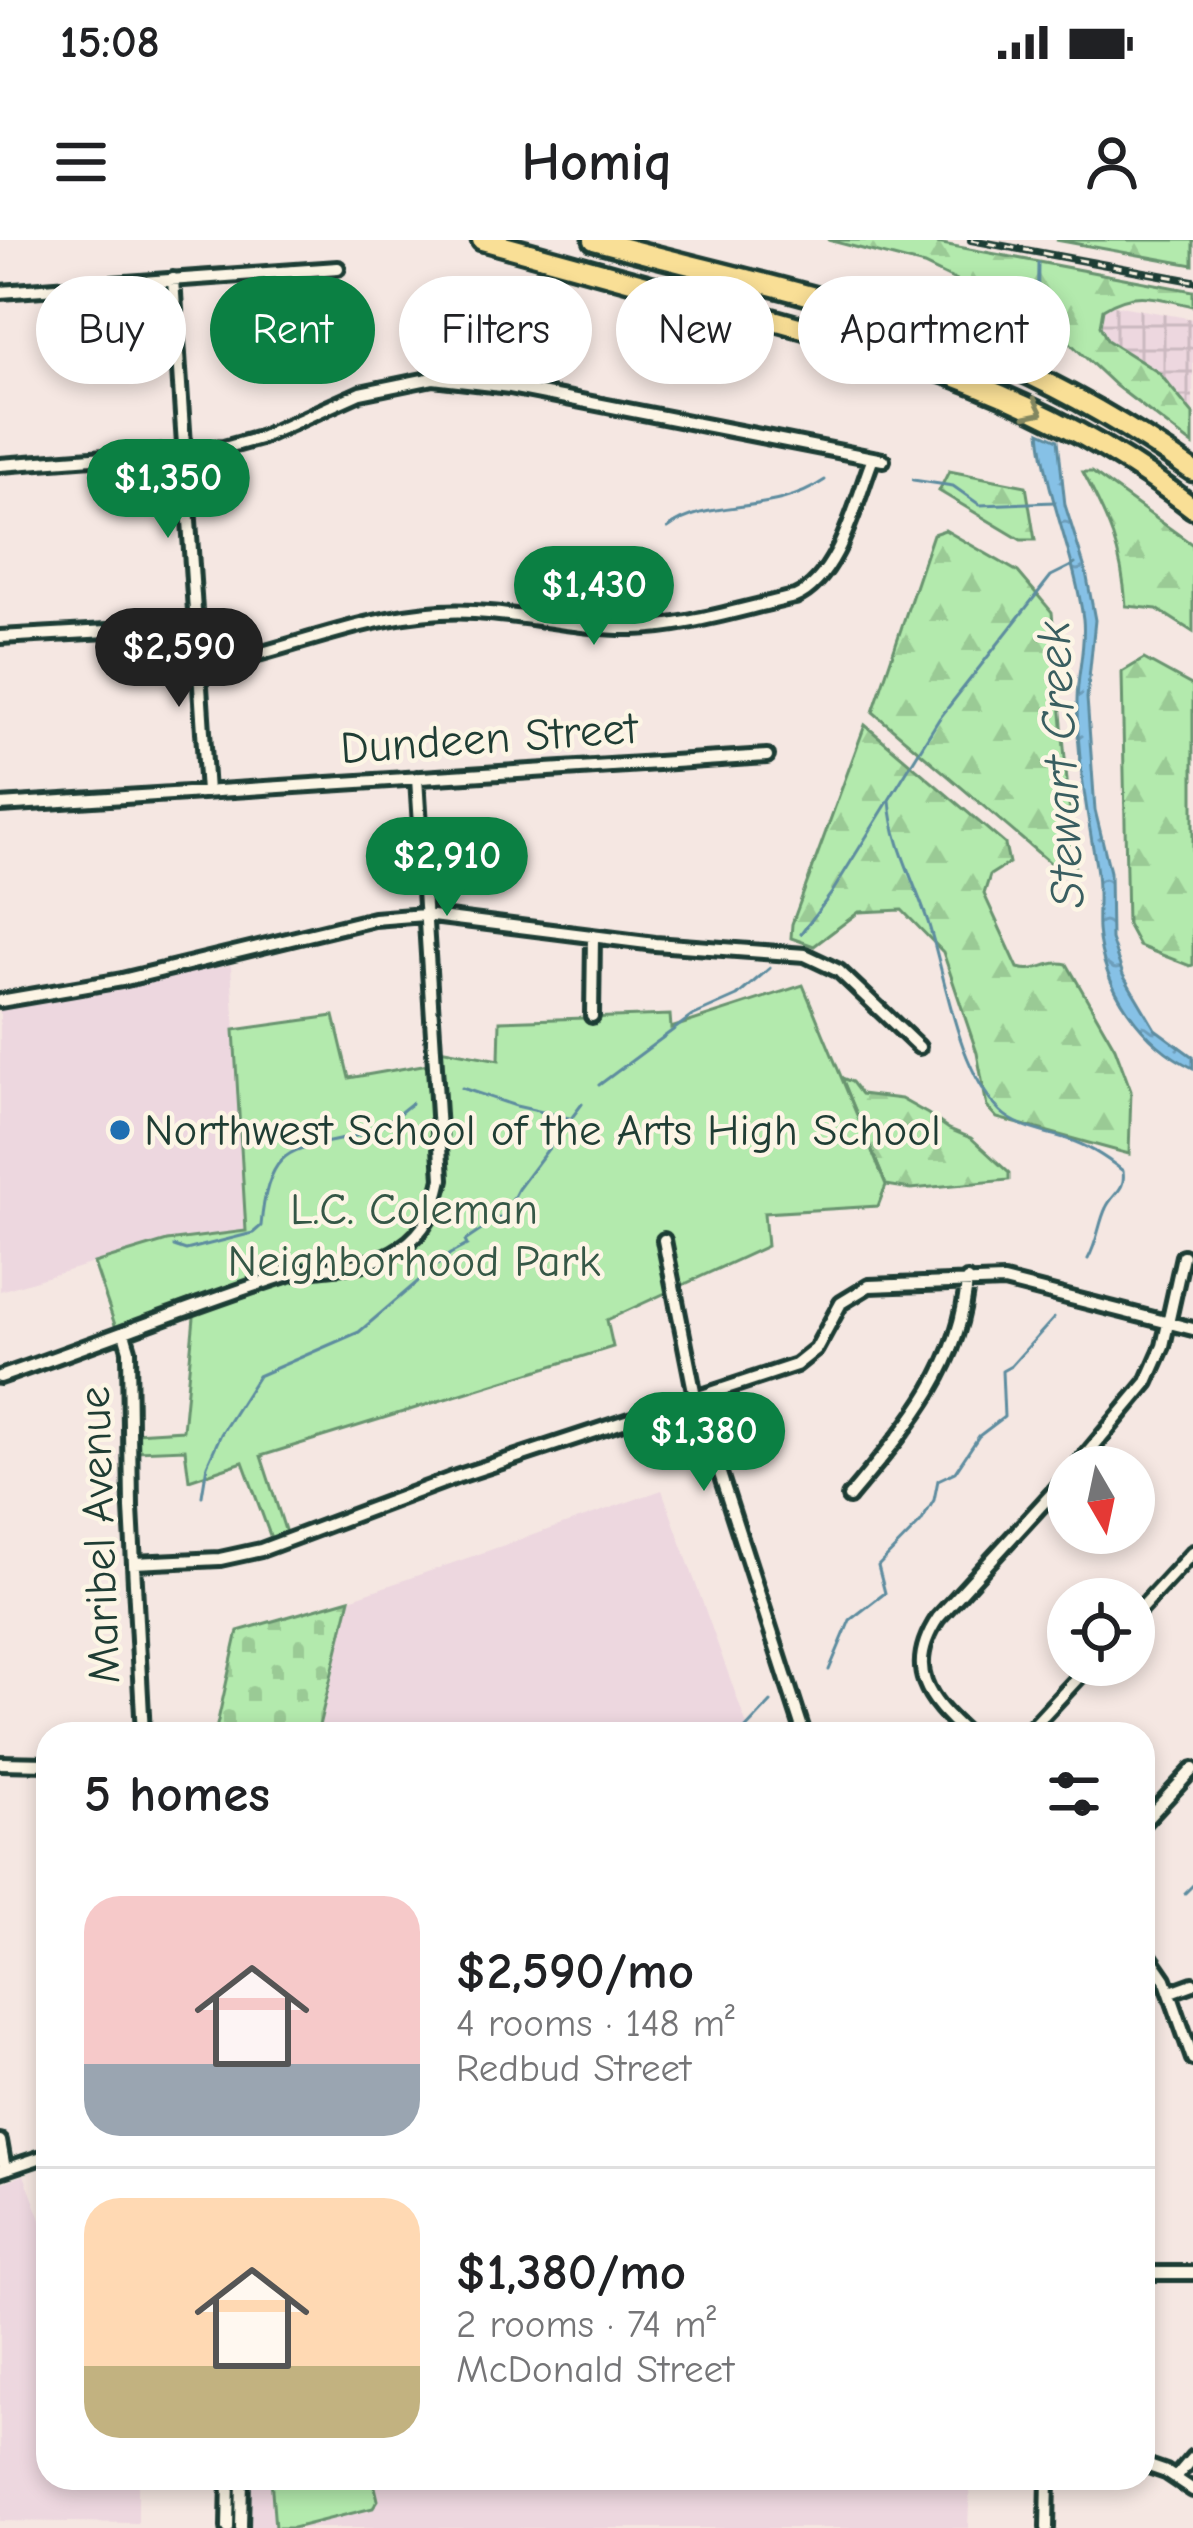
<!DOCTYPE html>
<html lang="en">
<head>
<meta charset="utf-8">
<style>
  :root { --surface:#fff; --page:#f6f6f6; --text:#202124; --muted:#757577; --line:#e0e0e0; --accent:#0b8043 }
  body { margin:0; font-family:"Comic Neue",sans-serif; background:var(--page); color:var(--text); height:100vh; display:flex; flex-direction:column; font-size:45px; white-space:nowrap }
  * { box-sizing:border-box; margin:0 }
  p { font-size:39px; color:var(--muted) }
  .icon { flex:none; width:66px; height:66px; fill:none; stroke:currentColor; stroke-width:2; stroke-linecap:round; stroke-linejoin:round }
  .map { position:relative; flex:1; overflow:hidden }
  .details { position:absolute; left:36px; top:1482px; width:1119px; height:768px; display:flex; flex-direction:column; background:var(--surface); border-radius:36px; box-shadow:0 6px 18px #0003 }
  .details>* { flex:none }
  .banner { position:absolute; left:36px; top:36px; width:1122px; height:108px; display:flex; gap:24px }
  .needle { width:78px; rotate:171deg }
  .fabs { position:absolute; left:1047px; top:1206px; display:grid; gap:24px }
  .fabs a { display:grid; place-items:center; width:108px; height:108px; border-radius:50%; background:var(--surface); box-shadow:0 6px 18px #0003; font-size:60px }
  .price { position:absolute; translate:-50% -102px; padding:0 27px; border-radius:42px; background:var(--accent); color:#fff; font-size:39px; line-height:78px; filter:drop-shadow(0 3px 6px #0008) }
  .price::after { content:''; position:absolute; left:50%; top:72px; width:36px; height:27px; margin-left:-18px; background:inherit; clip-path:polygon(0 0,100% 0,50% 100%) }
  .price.on { background:#222; color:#fff }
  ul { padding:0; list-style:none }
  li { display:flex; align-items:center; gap:36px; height:300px; padding:0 48px }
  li+li { border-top:3px solid var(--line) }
  li span { display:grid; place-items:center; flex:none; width:336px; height:240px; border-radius:36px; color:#555 }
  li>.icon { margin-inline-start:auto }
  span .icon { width:144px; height:144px; fill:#fffc; stroke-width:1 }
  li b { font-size:51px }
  h2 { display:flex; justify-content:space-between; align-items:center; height:144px; padding:0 48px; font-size:51px }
  .tag { padding:0 42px; border-radius:54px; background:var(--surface); box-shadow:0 6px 18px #0003; font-size:42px; line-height:108px }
  .tag.on { background:var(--accent); color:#fff }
  .status { display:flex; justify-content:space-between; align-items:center; height:84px; padding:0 60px; background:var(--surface); direction:ltr }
  .status svg { height:33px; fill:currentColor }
  header { display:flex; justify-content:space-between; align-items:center; height:156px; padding:0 48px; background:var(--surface); font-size:54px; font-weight:700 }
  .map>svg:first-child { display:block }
  .built { fill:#edd7df }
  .industrial { fill:url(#industrial-grid) }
  .forest { fill:url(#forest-firs); stroke:#699470; stroke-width:3 }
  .cemetery { fill:url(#cemetery-stones); stroke:#699470; stroke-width:3 }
  .park { fill:#b3eaad; stroke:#699470; stroke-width:3 }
  .water { fill:url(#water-ripples); stroke:#5d8c9f; stroke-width:3 }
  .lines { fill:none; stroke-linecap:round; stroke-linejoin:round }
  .stream { stroke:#5d8c9f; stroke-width:3 }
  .street-casing { stroke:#1f3d34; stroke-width:20 }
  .highway-casing { stroke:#1f3d34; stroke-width:27 }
  .street { stroke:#fcf5e5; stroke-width:10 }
  .highway { stroke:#f9df96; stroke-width:18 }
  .rail-casing { stroke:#1f3d34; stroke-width:8 }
  .rail { stroke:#fcf5e5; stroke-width:3; stroke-dasharray:9; stroke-linecap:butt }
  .oneway { stroke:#818660 }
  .poi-dot { fill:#1f6fb2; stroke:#fcf5e5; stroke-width:4.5 }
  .labels { text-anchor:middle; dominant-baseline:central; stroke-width:9; stroke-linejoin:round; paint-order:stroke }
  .street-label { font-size:45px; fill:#1f3d34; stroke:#fcf5e5 }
  .poi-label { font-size:45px; fill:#1f3d34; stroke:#fcf5e5; text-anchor:start }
  .park-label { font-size:45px; fill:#355746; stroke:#fcf5e5 }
  .water-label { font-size:48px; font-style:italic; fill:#395e60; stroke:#fcf5e5 }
</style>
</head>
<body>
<div class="status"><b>15:08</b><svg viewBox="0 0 49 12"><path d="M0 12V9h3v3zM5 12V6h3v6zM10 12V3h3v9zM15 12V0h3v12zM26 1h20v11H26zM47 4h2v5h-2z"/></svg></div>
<header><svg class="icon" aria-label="menu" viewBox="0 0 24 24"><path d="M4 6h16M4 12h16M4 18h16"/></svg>Homiq<svg class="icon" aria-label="person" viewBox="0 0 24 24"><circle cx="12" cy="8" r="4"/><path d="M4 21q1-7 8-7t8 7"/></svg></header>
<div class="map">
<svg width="1193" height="2288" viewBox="0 0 1193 2288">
  <defs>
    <pattern id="industrial-grid" width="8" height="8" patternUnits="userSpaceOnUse" patternTransform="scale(3)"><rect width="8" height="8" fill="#edd7df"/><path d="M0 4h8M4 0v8" fill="none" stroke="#cbb9c0"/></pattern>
    <pattern id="forest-firs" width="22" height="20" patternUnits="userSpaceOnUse" patternTransform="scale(3)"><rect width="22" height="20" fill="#b3eaad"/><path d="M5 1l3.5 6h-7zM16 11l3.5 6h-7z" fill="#9aca95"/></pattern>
    <pattern id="cemetery-stones" width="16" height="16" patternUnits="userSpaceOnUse" patternTransform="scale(3)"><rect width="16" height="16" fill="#b3eaad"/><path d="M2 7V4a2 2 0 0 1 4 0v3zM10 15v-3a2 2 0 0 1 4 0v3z" fill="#9aca95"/></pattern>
    <pattern id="water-ripples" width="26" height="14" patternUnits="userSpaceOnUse" patternTransform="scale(3)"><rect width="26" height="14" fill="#86c1e6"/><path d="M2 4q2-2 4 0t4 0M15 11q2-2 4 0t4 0" fill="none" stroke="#6d9ebb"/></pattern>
  </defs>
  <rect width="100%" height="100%" fill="#f5e7e2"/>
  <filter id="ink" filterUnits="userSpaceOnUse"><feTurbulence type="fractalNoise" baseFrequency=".00833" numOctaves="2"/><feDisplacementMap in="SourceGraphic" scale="24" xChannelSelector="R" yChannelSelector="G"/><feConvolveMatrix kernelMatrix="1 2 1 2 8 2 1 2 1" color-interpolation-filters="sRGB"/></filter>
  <g filter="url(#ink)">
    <!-- built -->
    <path class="built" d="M231,725L247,991L167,1001L0,1051V766Z
      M662,1250L750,1494H317L350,1359Z
      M24,1935L48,1998V2238H138V2283L0,2281V1943Z
      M251,2238H970L968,2288H250Z"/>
    <!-- industrial -->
    <path class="industrial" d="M1013,47L1193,79V176L1092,114L1008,76Z"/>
    <!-- forest -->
    <path class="forest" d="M828,0H921L1193,51V66C1158,58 1135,48 1103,69L1100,86L1107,100L1159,133L1193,174V205L1116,146L1054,88L924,25Z
      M1056,0H1193V25Z
      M949,231L1026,246L1035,300H1021L939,251Z
      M1083,232H1092L1193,305V392L1157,369L1126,366C1122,310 1109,281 1083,232Z
      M945,290L1018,332L1052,372L1075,631L1069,639L873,472L933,294Z
      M1144,419L1193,446V725L1190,726L1139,706L1127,684L1122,432Z
      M865,485L1005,604L1009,623L990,635L984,654L1018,728C1037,734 1049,719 1067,724L1115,808L1131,851L1129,914L997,878L987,867L977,813L943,712L902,670L859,672L814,706L791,698L792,684Z
      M842,838L852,842L861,854L901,859L928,874L949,889L971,898L1009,933V940L911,949L886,945Z"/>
    <!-- cemetery -->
    <path class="cemetery" d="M350,1359L317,1494H215L238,1391Z"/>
    <!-- park -->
    <path class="park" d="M803,745L886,945L878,966L764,973L767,1006L607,1080L613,1107L261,1216L286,1293L271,1298L243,1222L189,1240L185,1209L136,1211L135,1193L183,1190L196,1057L116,1088L94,1023L167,1001L246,991L234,790L334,776L349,838L434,823V808L499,820L500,781L670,775L671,788Z
      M271,2238H373L378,2260L373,2268L293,2288H275Z"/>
    <!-- water -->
    <path class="water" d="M1040,192L1058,200L1065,265L1086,332L1095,380L1087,458L1095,570L1110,632L1111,699L1123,735L1155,789L1193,817V828C1142,804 1103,748 1098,690C1097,669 1100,648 1096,626C1087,572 1077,517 1077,462C1077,434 1086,407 1083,379C1075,316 1046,255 1040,192Z"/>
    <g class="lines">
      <!-- stream -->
      <path class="stream" d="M1037,105L1038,23
        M913,240L953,246L980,265L1055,262
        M668,288C709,257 771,277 825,240
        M890,560C893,605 914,640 928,682C946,738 957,827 1000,871C1017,888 1045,892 1067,899C1086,905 1108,919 1123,931C1126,951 1113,952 1106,968C1099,982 1098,1001 1088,1019
        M801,694L831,654L939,479L1051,336L1075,324
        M599,845L692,776L737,756L770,728
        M462,848L516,866L569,878
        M174,1006L186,1010L253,993L261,986C269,890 304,915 372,891C387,885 399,873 412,863
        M202,1256L207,1225L221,1194L258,1136L359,1092L450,1014L467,1005L465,1001L505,974L518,949L582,864
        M829,1430L850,1380L885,1353L878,1326L921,1282L934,1260L938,1240L955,1232L979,1196L1004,1177L1002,1131L1011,1126L1054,1078
        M741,1494L771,1462
        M1185,1653L1193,1645"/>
      <!-- street casing -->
      <g class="street-casing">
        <path id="street" d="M173,39L207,552
          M0,52L338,28
          M0,225L224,208L260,198L360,153L433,138L510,147L883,220
          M0,397L197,386
          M200,428C282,413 357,377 441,372C506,368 569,389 633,388C687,387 743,368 795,357C839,338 856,261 873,218
          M0,565L767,516
          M0,761L122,740L374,679L424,675L655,704L805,715L839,731L919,807
          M592,776L593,696
          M664,1000L695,1156L804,1494
          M124,1093L129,1110L131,1268L143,1494
          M0,1137C96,1104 190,1066 286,1035C324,1023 367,1032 401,1008C426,992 436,967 442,939L417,538
          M1076,1227L1147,1142L1163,1106L1183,1016
          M849,1257C904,1191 961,1129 967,1040
          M134,1323L220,1319L261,1310L456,1237L796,1125L816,1109L841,1063L869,1046L1004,1041L1193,1089
          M1134,1376L1193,1312
          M967,1494C928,1459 904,1429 938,1378L1068,1236
          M1026,1494L1090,1425
          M0,1523L48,1524
          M1143,1583L1193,1529
          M1143,1707L1165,1739L1193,1819
          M1171,1752L1193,1744
          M0,1901L5,1929
          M0,1931L48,1915
          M1143,2033H1193
          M1143,2224L1166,2232L1193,2250
          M1176,2237L1193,2217
          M228,2288L229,2238
          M241,2288L242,2238
          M1047,2288L1048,2238"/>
      </g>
      <!-- highway casing -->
      <g class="highway-casing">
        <path id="highway" d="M482,0C567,23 652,47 737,70C907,116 1051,157 1193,268
          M594,0C717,34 848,59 967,107C1047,139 1122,181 1193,231"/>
      </g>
      <!-- street -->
      <use href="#street" class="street"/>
      <!-- highway -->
      <use href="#highway" class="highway"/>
      <!-- rail casing -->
      <g class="rail-casing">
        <path id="rail" d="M971,0L1193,41"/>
      </g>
      <!-- rail -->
      <use href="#rail" class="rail"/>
    </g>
    <!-- one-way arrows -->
    <defs><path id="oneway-chevron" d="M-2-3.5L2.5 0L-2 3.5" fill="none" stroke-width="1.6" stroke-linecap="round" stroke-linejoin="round" transform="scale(3)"/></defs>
    <use class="oneway" href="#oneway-chevron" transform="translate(1035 170) rotate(26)"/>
  </g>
  <!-- markers -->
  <circle class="poi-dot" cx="120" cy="890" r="12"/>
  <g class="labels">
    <!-- street labels -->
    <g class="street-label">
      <text transform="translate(489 498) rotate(-4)">Dundeen Street</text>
      <text transform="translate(99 1295) rotate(-92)">Maribel Avenue</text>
    </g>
    <!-- poi labels -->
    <g class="poi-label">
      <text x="144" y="890">Northwest School of the Arts High School</text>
    </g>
    <!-- park labels -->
    <g class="park-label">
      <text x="414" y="969">L.C. Coleman<tspan x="414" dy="52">Neighborhood Park</tspan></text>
    </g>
    <!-- water labels -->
    <g class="water-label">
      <text transform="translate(1061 525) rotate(-93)">Stewart Creek</text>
    </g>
  </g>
</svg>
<div class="fabs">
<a><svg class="needle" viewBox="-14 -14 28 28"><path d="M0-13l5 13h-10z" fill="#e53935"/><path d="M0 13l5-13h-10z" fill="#757577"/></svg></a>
<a><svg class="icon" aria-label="locate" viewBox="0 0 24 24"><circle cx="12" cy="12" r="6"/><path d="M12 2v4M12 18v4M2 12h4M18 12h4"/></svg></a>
</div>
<b class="price" style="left:168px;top:301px">$1,350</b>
<b class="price" style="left:594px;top:408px">$1,430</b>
<b class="price on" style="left:179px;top:470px">$2,590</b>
<b class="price" style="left:447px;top:679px">$2,910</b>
<b class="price" style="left:704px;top:1254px">$1,380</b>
<div class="banner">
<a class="tag">Buy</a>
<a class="tag on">Rent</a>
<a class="tag">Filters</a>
<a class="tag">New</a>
<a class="tag">Apartment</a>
</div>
<section class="details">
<h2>5 homes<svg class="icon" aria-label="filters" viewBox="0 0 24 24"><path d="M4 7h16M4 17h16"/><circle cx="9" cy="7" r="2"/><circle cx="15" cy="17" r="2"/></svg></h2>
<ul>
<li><span style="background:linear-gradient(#f6c9c9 70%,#9aa5b1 0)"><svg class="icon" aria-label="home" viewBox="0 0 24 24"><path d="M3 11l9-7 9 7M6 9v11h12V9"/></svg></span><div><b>$2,590/mo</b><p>4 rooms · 148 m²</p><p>Redbud Street</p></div></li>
<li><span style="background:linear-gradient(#ffd9b3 70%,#c2b280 0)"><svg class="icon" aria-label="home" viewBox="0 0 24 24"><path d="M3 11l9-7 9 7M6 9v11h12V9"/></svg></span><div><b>$1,380/mo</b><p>2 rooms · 74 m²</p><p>McDonald Street</p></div></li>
</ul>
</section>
</div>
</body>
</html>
